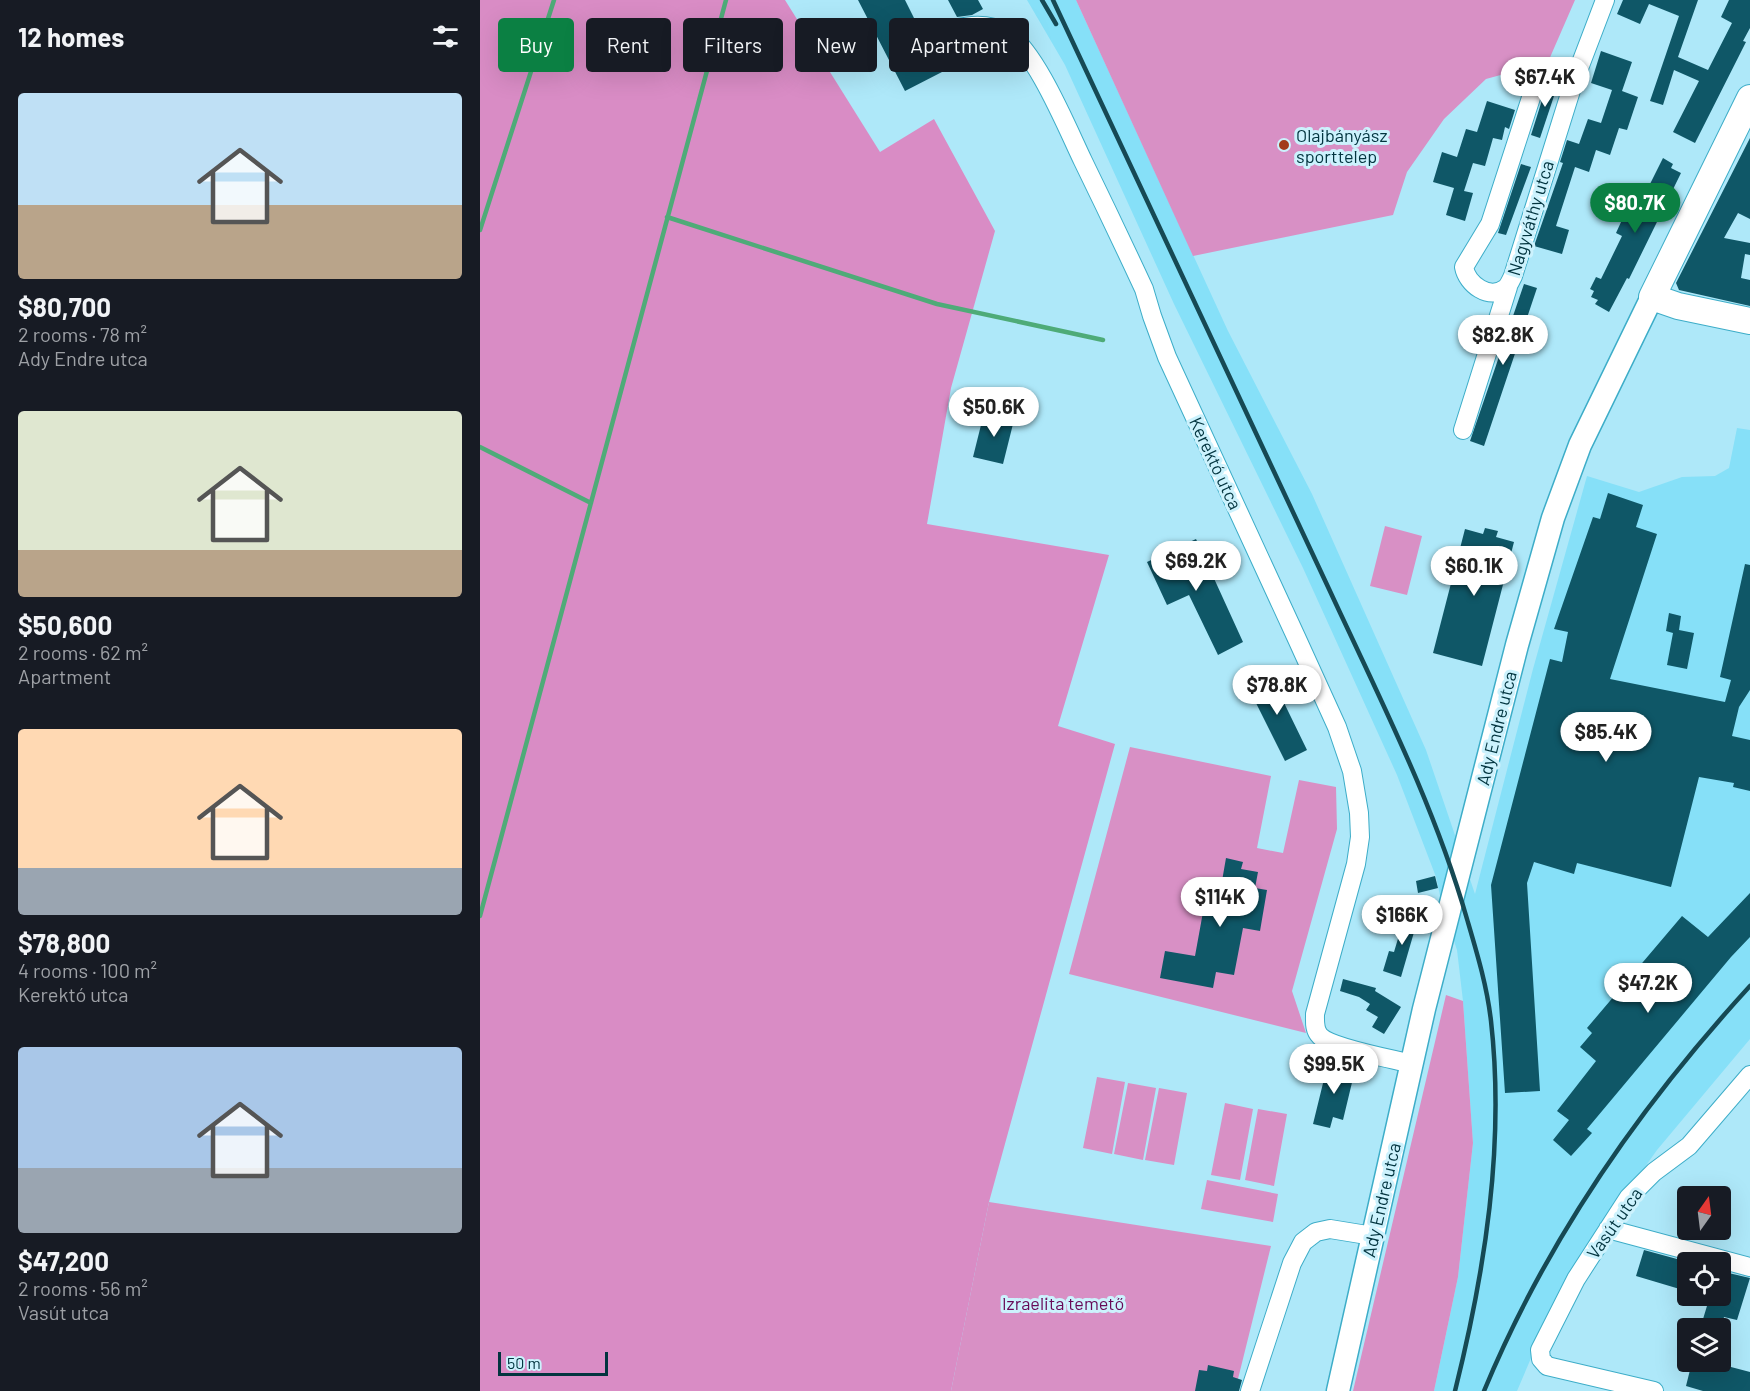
<!DOCTYPE html>
<html lang="en">
<head>
<meta charset="utf-8">
<style>
  :root { --surface:#171b24; --page:#242831; --text:#f1f3f6; --muted:#9ea1a6; --accent:#0b8043 }
  body { margin:0; font-family:Barlow,sans-serif; background:var(--page); color:var(--text); height:100vh; display:flex; flex-direction:column; font-size:22px; white-space:nowrap }
  * { box-sizing:border-box; margin:0 }
  p { font-size:20px; color:var(--muted) }
  .icon { flex:none; width:33px; height:33px; fill:none; stroke:currentColor; stroke-width:2; stroke-linecap:round; stroke-linejoin:round }
  .map { position:relative; flex:1; overflow:hidden }
  .panel { display:flex; flex-direction:column; background:var(--surface); width:480px }
  .panel>* { flex:none }
  .guide { position:absolute; left:18px; top:18px; width:570px; height:54px; display:flex; gap:12px }
  .needle { width:39px; rotate:14deg }
  .controls { position:absolute; left:1197px; top:1186px; display:grid; gap:12px }
  .controls a { display:grid; place-items:center; width:54px; height:54px; border-radius:6px; background:var(--surface); box-shadow:0 6px 24px #0002; font-size:30px }
  .scale { position:absolute; left:18px; bottom:15px; width:110px; box-sizing:border-box; padding-left:6px; border:3px solid #02343f; border-top:0; font-size:16px; line-height:21px; white-space:nowrap; color:#02343f; -webkit-text-stroke:4px #ccf2fd; paint-order:stroke }
  .price { position:absolute; translate:-50% -51px; padding:0 14px; border-radius:21px; background:#fff; color:#222; font-size:20px; line-height:39px; filter:drop-shadow(0 2px 3px #0008) }
  .price::after { content:''; position:absolute; left:50%; top:36px; width:18px; height:14px; margin-left:-9px; background:inherit; clip-path:polygon(0 0,100% 0,50% 100%) }
  .price.active { background:var(--accent); color:#fff }
  ul { padding:0; list-style:none }
  li { display:grid; align-content:center; gap:12px; height:318px; padding:0 18px }
  li span { display:grid; place-items:center; height:186px; border-radius:6px; color:#555 }
  li>.icon { margin-inline-start:auto }
  span .icon { width:108px; height:108px; fill:#fffc; stroke-width:1 }
  li b { font-size:26px }
  h2 { display:flex; justify-content:space-between; align-items:center; height:72px; padding:0 18px; font-size:26px }
  .tag { padding:0 21px; border-radius:6px; background:var(--surface); box-shadow:0 6px 24px #0002; font-size:21px; line-height:54px }
  .tag.active { background:var(--accent); color:#fff }
  main { display:flex; flex:1; min-height:0 }
  .map>svg:first-child { display:block }
  .built { fill:#86e0f8 }
  .green { fill:#d890c5 }
  .forest { fill:#d98cc5 }
  .lines { fill:none; stroke-linecap:round; stroke-linejoin:round }
  .stream { stroke:#4eab78; stroke-width:4.5 }
  .building { fill:#0f5767 }
  .minor-casing { stroke:#3dadc8; stroke-width:20 }
  .tertiary-casing { stroke:#3dadc8; stroke-width:25 }
  .secondary-casing { stroke:#3dadc8; stroke-width:28 }
  .minor { stroke:#fff; stroke-width:18 }
  .tertiary { stroke:#fff; stroke-width:22 }
  .secondary { stroke:#fff; stroke-width:26 }
  .rail { stroke:#164954; stroke-width:4.5 }
  .poi-dot { fill:#a23a1a; stroke:#ccf2fd; stroke-width:2 }
  .labels { text-anchor:middle; dominant-baseline:central; stroke-width:6; stroke-linejoin:round; paint-order:stroke }
  .poi-label { font-size:18px; fill:#02343f; stroke:#ccf2fd; text-anchor:start }
  .street-label { font-size:18px; fill:#02343f; stroke:#ccf2fd }
  .park-label { font-size:18px; fill:#670957; stroke:#ccf2fd }
</style>
</head>
<body>
<main>
<section class="panel">
<h2>12 homes<svg class="icon" aria-label="filters" viewBox="0 0 24 24"><path d="M4 7h16M4 17h16"/><circle cx="9" cy="7" r="2"/><circle cx="15" cy="17" r="2"/></svg></h2>
<ul>
<li><span style="background:linear-gradient(#bfe0f5 60%,#b9a48a 0)"><svg class="icon" aria-label="home" viewBox="0 0 24 24"><path d="M3 11l9-7 9 7M6 9v11h12V9"/></svg></span><div><b>$80,700</b><p>2 rooms · 78 m²</p><p>Ady Endre utca</p></div></li>
<li><span style="background:linear-gradient(#dfe7d0 75%,#b9a48a 0)"><svg class="icon" aria-label="home" viewBox="0 0 24 24"><path d="M3 11l9-7 9 7M6 9v11h12V9"/></svg></span><div><b>$50,600</b><p>2 rooms · 62 m²</p><p>Apartment</p></div></li>
<li><span style="background:linear-gradient(#ffd9b3 75%,#9aa5b1 0)"><svg class="icon" aria-label="home" viewBox="0 0 24 24"><path d="M3 11l9-7 9 7M6 9v11h12V9"/></svg></span><div><b>$78,800</b><p>4 rooms · 100 m²</p><p>Kerektó utca</p></div></li>
<li><span style="background:linear-gradient(#a9c7e8 65%,#9aa5b1 0)"><svg class="icon" aria-label="home" viewBox="0 0 24 24"><path d="M3 11l9-7 9 7M6 9v11h12V9"/></svg></span><div><b>$47,200</b><p>2 rooms · 56 m²</p><p>Vasút utca</p></div></li>
</ul>
</section>
<div class="map">
<svg width="1270" height="1391" viewBox="0 0 1270 1391">
  <rect width="100%" height="100%" fill="#aee8f9"/>
  <!-- built -->
  <path class="built" d="M547,0H596L748,331L832,494L946,750L995,894L1053,669L1107,476L1159,492L1202,477L1235,476L1249,468L1257,428L1270,430V1039L1177,1150L1123,1226L1063,1330L1037,1391H954L978,1277L993,1143L983,1001L977,950L962,905L956,877L917,775L823,568L694,304L585,65Z"/>
  <!-- green -->
  <path class="green" d="M596,0H1095L1068,62L1006,79L964,119L927,172L913,215L713,256Z
    M905,526L942,536L927,595L890,586Z
    M650,747L791,776L777,848L803,853L819,780L856,787L857,829L812,991L826,1033L589,974Z
    M966,995L983,1001L993,1143L978,1277L954,1391H873Z
    M617,1077L645,1082L632,1154L603,1148Z
    M648,1083L676,1088L663,1160L634,1154Z
    M679,1088L707,1093L694,1165L665,1160Z
    M745,1103L773,1109L760,1180L731,1175Z
    M778,1109L807,1114L794,1186L765,1180Z
    M727,1180L798,1194L793,1222L721,1209Z
    M509,1202L791,1246L755,1391H471Z"/>
  <!-- forest -->
  <path class="forest" d="M0,0H305L400,152L454,119L515,231L471,388L447,524L629,555L578,726L635,744L509,1202L471,1391H0Z"/>
  <g class="lines">
    <!-- stream -->
    <path class="stream" d="M187,217L457,304L623,340
      M0,230L74,0
      M0,447L111,503
      M0,916L246,0"/>
  </g>
  <!-- building -->
  <path class="building" d="M378,0H425L440,30L436,37L437,44L441,48L450,50L462,72L425,91Z
    M468,0H498L503,9L492,15L477,17Z
    M1143,0H1218L1198,57L1228,70L1252,23L1241,17L1249,0H1270V28L1263,41L1266,42L1215,143L1193,132L1219,81L1194,70L1183,105L1170,101L1199,16L1169,4L1160,24L1137,14Z
    M1121,51L1152,62L1142,91L1158,97L1147,130L1139,128L1130,155L1116,150L1109,172L1095,167L1076,226L1089,230L1082,254L1054,246L1083,163L1080,162L1087,140L1099,144L1108,119L1121,123L1132,90L1111,83Z
    M1069,78L1079,81L1060,138L1051,135Z
    M1007,101L1035,110L1029,129L1025,127L1022,140L1013,138L1005,166L993,163L984,191L993,193L985,221L966,215L974,188L953,182L962,152L977,157L986,129L997,132Z
    M1270,138V219L1258,213L1244,238L1270,243V255L1265,254L1261,278L1270,280V306L1199,290L1196,283Z
    M1183,158L1193,164L1191,168L1201,173L1149,279L1147,278L1129,312L1115,304L1118,300L1111,297L1114,291L1110,289L1116,277L1121,279L1142,236L1136,233L1152,198L1158,188L1166,192Z
    M1041,164L1051,167L1026,235L1018,233Z
    M1044,284L1057,288L1004,446L990,441Z
    M504,413L534,420L523,464L493,457Z
    M1128,493L1163,505L1156,527L1177,534L1130,679L1245,702L1251,680L1240,677L1265,564L1270,565V690L1259,707L1252,736L1270,740V791L1253,787L1254,783L1219,777L1191,887L1097,863L1094,874L1054,862L1047,883L1060,1091L1025,1093L1011,885L1070,659L1082,662L1088,632L1074,629L1113,517L1120,519Z
    M1005,528L1018,531L1016,537L1034,542L1002,666L953,653L985,529L1003,534Z
    M716,539L763,642L738,655L709,595L687,605L667,562Z
    M1189,613L1201,616L1199,630L1214,633L1207,669L1187,665L1193,633L1186,631Z
    M789,672L827,750L805,761L766,683Z
    M746,858L763,862L761,869L778,872L775,888L787,890L780,931L763,928L754,975L736,972L733,988L680,978L685,951L715,956L729,879L742,881Z
    M955,876L958,888L938,893L936,881Z
    M1270,893V937L1251,957L1107,1129L1112,1133L1091,1156L1073,1140L1089,1120L1077,1111L1116,1061L1100,1047L1112,1033L1107,1028L1202,916L1228,937Z
    M926,912L939,915L921,977L903,971L909,951L914,952Z
    M863,979L896,988L895,991L921,1007L904,1034L892,1027L898,1017L886,1010L890,1004L879,997L860,991Z
    M850,1064L875,1070L863,1120L853,1117L850,1128L833,1124L846,1071Z
    M1164,1250L1208,1262V1274L1203,1290L1156,1276Z
    M1240,1271L1270,1278L1257,1320L1244,1317L1241,1329H1220L1230,1296H1240Z
    M1212,1362H1232L1270,1372V1391H1223L1206,1386Z
    M728,1365L754,1371L753,1377L762,1380L759,1391H715L719,1370L727,1371Z"/>
  <g class="lines">
    <!-- minor casing -->
    <g class="minor-casing">
      <path id="minor" d="M447,39C471,28 502,19 526,33C555,49 588,130 603,161C624,204 644,246 664,289L672,316L687,357L817,639L857,727L872,771L879,813L880,837L876,864L835,1014C835,1022 834,1030 840,1036C851,1048 913,1059 932,1064
        M1059,73L1010,224L984,267C987,284 1009,301 1026,288C1029,285 1031,280 1033,276L1093,84L1125,0
        M983,430L1028,287
        M1128,1229L1270,1267
        M770,1391L812,1263L823,1242L836,1232L850,1229L893,1236
        M1174,1391L1067,1366L1061,1359L1060,1350L1096,1279L1149,1197L1174,1172L1209,1146L1270,1075"/>
    </g>
    <!-- tertiary casing -->
    <g class="tertiary-casing">
      <path id="tertiary" d="M858,1391L944,1009L1037,645L1073,518L1100,445L1172,297"/>
    </g>
    <!-- secondary casing -->
    <g class="secondary-casing">
      <path id="secondary" d="M1270,98L1172,297L1198,306L1270,321"/>
    </g>
    <!-- minor -->
    <use href="#minor" class="minor"/>
    <!-- tertiary -->
    <use href="#tertiary" class="tertiary"/>
    <!-- secondary -->
    <use href="#secondary" class="secondary"/>
    <!-- rail -->
    <path class="rail" d="M562,0L576,24
      M573,0C665,196 758,392 849,589C899,697 954,804 987,919C997,953 1007,986 1011,1021C1025,1145 1005,1271 975,1391
      M1004,1391C1067,1239 1159,1107 1270,986"/>
  </g>
  <!-- markers -->
  <circle class="poi-dot" cx="804" cy="145" r="6"/>
  <g class="labels">
    <!-- poi labels -->
    <g class="poi-label">
      <text x="816" y="135">Olajbányász<tspan x="816" dy="21">sporttelep</tspan></text>
    </g>
    <!-- street labels -->
    <g class="street-label">
      <text transform="translate(1050 218) rotate(-73)">Nagyváthy utca</text>
      <text transform="translate(736 463) rotate(65)">Kerektó utca</text>
      <text transform="translate(1016 728) rotate(-76)">Ady Endre utca</text>
      <text transform="translate(901 1200) rotate(-77)">Ady Endre utca</text>
      <text transform="translate(1134 1223) rotate(-55)">Vasút utca</text>
    </g>
    <!-- park labels -->
    <g class="park-label">
      <text x="583" y="1303">Izraelita temető</text>
    </g>
  </g>
</svg>
<div class="controls">
<a><svg class="needle" viewBox="-14 -14 28 28"><path d="M0-13l5 13h-10z" fill="#e53935"/><path d="M0 13l5-13h-10z" fill="#9ea1a6"/></svg></a>
<a><svg class="icon" aria-label="locate" viewBox="0 0 24 24"><circle cx="12" cy="12" r="6"/><path d="M12 2v4M12 18v4M2 12h4M18 12h4"/></svg></a>
<a><svg class="icon" aria-label="layers" viewBox="0 0 24 24"><path d="M12 4l9 5-9 5-9-5zM3 14l9 5 9-5"/></svg></a>
</div>
<div class="scale">50 m</div>
<b class="price" style="left:1065px;top:108px">$67.4K</b>
<b class="price active" style="left:1155px;top:234px">$80.7K</b>
<b class="price" style="left:1023px;top:366px">$82.8K</b>
<b class="price" style="left:514px;top:438px">$50.6K</b>
<b class="price" style="left:716px;top:592px">$69.2K</b>
<b class="price" style="left:994px;top:597px">$60.1K</b>
<b class="price" style="left:797px;top:716px">$78.8K</b>
<b class="price" style="left:1126px;top:763px">$85.4K</b>
<b class="price" style="left:740px;top:928px">$114K</b>
<b class="price" style="left:922px;top:946px">$166K</b>
<b class="price" style="left:1168px;top:1014px">$47.2K</b>
<b class="price" style="left:854px;top:1095px">$99.5K</b>
<div class="guide">
<a class="tag active">Buy</a>
<a class="tag">Rent</a>
<a class="tag">Filters</a>
<a class="tag">New</a>
<a class="tag">Apartment</a>
</div>
</div>
</main>
</body>
</html>
